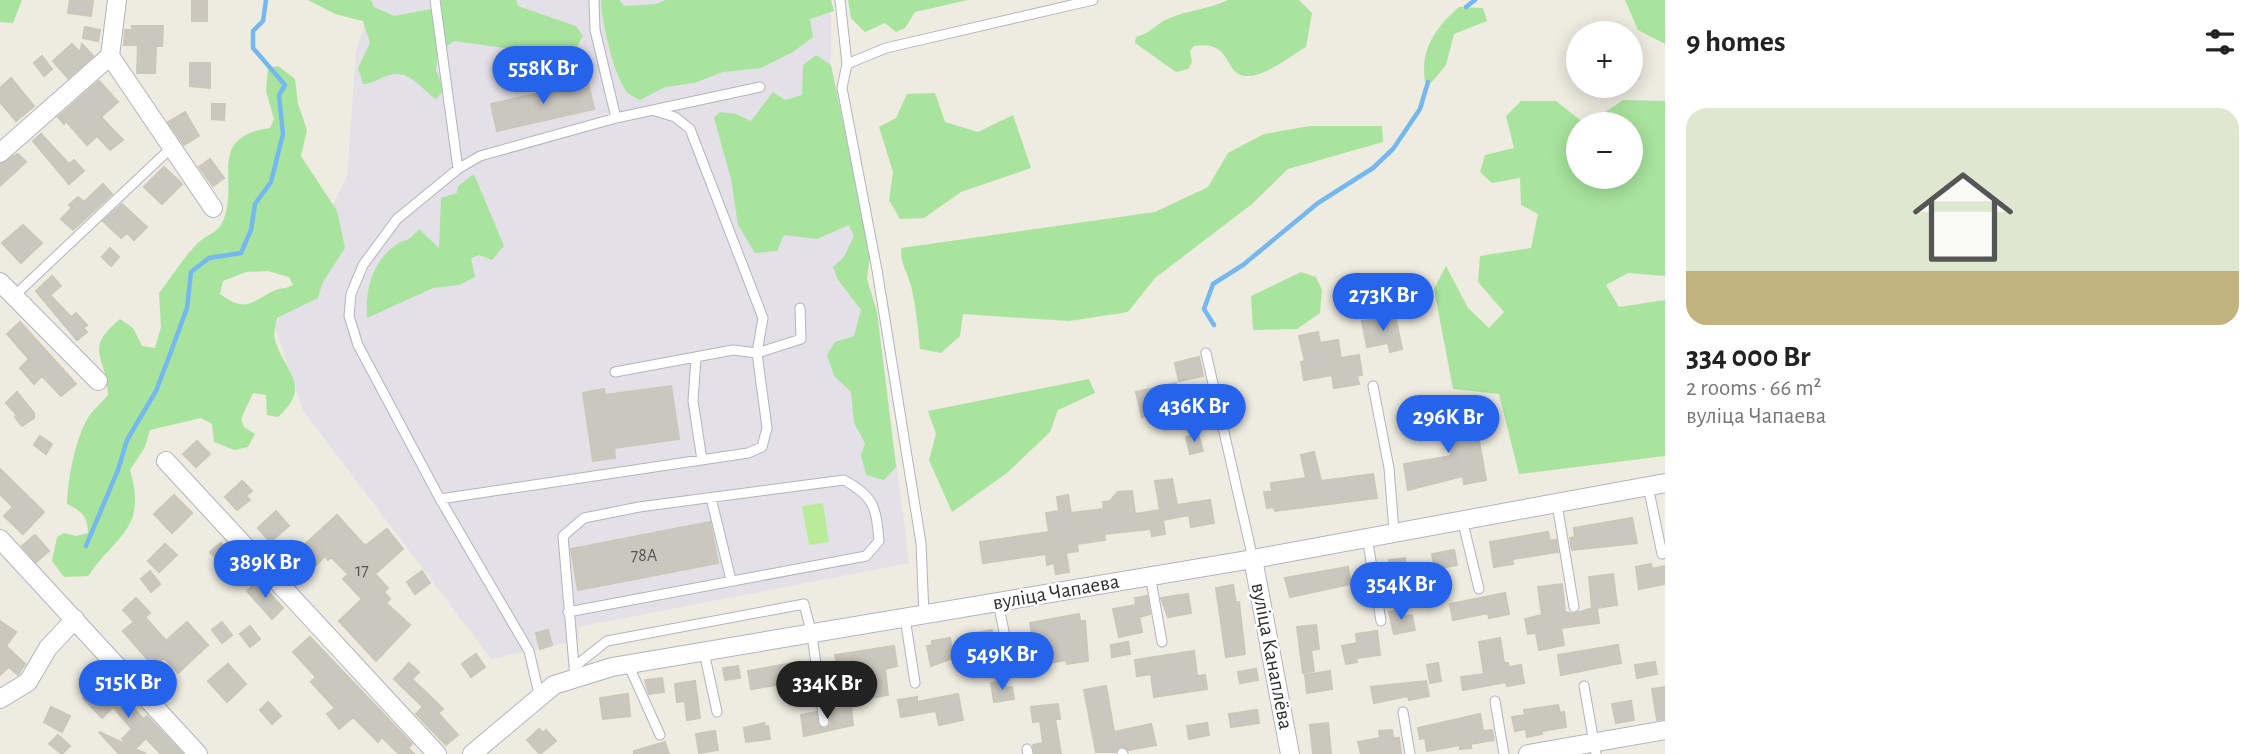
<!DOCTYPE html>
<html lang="en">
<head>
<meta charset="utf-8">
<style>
  :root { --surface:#fff; --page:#f6f6f6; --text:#222; --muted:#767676; --line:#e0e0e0; --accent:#2563eb }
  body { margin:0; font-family:"Alegreya Sans",sans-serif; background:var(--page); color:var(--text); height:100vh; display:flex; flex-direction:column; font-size:26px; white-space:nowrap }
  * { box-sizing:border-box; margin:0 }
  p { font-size:23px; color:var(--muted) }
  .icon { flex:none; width:38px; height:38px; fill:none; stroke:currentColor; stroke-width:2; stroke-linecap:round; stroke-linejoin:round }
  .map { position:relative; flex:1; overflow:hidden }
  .side { display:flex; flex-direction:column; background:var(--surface); width:595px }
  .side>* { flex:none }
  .controls { position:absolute; left:1566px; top:21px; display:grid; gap:14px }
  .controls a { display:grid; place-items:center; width:77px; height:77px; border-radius:50%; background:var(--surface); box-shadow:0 4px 18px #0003; font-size:35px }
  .price { position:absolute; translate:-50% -60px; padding:0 16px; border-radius:24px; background:var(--accent); color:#fff; font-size:23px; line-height:46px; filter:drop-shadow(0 2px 4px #0008) }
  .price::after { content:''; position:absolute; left:50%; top:42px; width:21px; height:16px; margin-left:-10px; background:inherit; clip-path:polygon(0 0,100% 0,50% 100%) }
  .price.current { background:#222; color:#fff }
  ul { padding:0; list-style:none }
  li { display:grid; align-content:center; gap:14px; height:371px; padding:0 21px }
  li+li { border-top:2px solid var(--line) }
  li span { display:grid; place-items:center; height:217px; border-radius:21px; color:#555 }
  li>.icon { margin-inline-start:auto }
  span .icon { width:126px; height:126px; fill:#fffc; stroke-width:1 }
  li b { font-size:30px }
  h2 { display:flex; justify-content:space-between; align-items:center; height:84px; padding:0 21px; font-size:30px }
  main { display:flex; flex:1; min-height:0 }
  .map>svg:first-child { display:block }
  .industrial { fill:#e3e0e7 }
  .green { fill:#a8e49d; fill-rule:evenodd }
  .pitch { fill:#b9eb99 }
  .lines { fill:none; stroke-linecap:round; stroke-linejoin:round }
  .stream { stroke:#74b8ef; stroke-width:4.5 }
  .building { fill:#cac7bf; stroke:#cac7b9; stroke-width:2 }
  .lane-casing { stroke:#b3b3c0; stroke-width:11 }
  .street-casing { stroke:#b3b3c0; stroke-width:20 }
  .lane { stroke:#fff; stroke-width:9 }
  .street { stroke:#fff; stroke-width:18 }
  .labels { text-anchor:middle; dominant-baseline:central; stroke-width:5; stroke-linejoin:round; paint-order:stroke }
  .number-label { font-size:18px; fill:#545452 }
  .street-label { font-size:21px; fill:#2d2d2d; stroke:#fff }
</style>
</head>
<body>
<main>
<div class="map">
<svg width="1665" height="754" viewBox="0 0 1665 754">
  <rect width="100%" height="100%" fill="#eeebe0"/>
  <!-- industrial -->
  <path class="industrial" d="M372,0H831V65L870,253L867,279L877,312L909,563L578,627L579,640L491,659L303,410L275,326L347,176L356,52Z"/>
  <!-- green -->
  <path class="green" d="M0,0H22L13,23L0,22Z
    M308,0H371L374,7L394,16L431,9L442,0H516L518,6L576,26L583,36L575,50L526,51L454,41L438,53L436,70L444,90L436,99C421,89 410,69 389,75C379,78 375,83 363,84L358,68L370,43L363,21L335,14Z
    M601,0H619L624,6L656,4L666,0H831L834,11L810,19L813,37L793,52L761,68L723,72L694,83L665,87L640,100C636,98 629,95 626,91C614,75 601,20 601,0Z
    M848,0H968L915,12L905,28L896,32L885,23L865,32L851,18Z
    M1228,0H1299L1312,13L1306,47C1290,56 1265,77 1246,76C1223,75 1234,40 1194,46L1190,51L1192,62L1188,69L1176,72L1135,43L1136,37C1155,31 1156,23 1170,18C1189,10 1209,9 1228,0Z
    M1625,0H1665V44L1638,30Z
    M1459,7L1483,8L1487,21L1454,34L1446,65L1432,82H1425C1420,49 1436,27 1459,7Z
    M816,55L831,65L870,253L867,279L877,312L896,467L884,480L866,475L861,455L865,443L854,423L851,392L834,376L827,355L835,342L854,336L861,310L838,280L833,267L844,257L854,236L849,225L817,239L784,235L777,251L755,253L738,225L731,179L714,118L720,112L736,114L751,121L773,92L785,100L802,95L803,65Z
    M278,66L295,79L298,104L307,130L301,156L337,211L345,248L323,282L318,298L277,318C276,324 273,334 275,340C285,373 313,385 278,417L267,415L266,395L253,393L241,419L244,427L255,434L248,447L234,450L214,442L212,424L201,418L150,430L145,447L130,470C147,529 118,533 88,576L64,577L52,561L57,537L64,533L76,536L88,533C88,517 82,511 67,504C68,478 75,439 89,416C94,409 102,402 108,395C107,355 82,351 120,319L133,328L142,346L155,348L161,327L159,293C172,277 184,256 199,242C208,234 218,233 223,221C240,181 205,137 270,128L274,119L266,91L268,68ZM268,271L289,277L293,285C286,289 278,288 271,292C249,305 243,311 220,294L223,281L246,272Z
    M935,93L945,122L978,132L1013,115L1031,168L961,192L924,218L900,219L889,200L893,172L879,127L896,118L907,94Z
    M1623,100L1665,101V276L1628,273L1606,285L1619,307L1665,300V456L1519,474L1499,394L1453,389L1434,289L1446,266L1468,308L1489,328L1504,312L1478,282L1480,256L1531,248L1538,214L1521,205L1520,178L1492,183L1480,172L1485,155L1514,148L1506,116L1521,101H1556L1585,124H1578V177H1631V124H1588Z
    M1310,126H1382L1383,142L1288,169L1252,204L1155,278L1128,312L1069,321L963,314L960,336L941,353L920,349C918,327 916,307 911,286C907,271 901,266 901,248L1155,212L1208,187L1228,153L1264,134Z
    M474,174L504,246L492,260L479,255L471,258L475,277L459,285L433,288L367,318C365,293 371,264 393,247C404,238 407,244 419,229L439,248L441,198L457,193L458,186Z
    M1301,272L1316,277L1322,290L1320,313L1297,329L1253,330L1251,296Z
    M1089,379L1095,393L1058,410L1050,432L1007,473L952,512L929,460L936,434L928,411Z"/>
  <!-- pitch -->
  <path class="pitch" d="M823,503L829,542L809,545L802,506Z"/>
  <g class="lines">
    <!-- stream -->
    <path class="stream" d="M1466,7L1475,0
      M1214,325L1204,309L1213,284L1243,265L1318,203L1373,168L1393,149L1420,109L1428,82
      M86,546L118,470L127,440L156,391L172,349L187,308L191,272L209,258L241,253L251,230L255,204L271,182L283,134L279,95L285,85L253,48V31L263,21L266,0"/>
  </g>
  <!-- building -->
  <path class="building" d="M70,0H93L91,16L68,13Z
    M192,0H207V21H192Z
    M132,26H163L162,46H156L155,73H137L138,45H124L125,30H132Z
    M85,27L100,30L98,41L83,38Z
    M72,44L80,52L82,44L93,56L68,78L53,61Z
    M42,56L52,69L44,76L34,63Z
    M190,63H210V88L190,86Z
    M11,78L34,106L16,121L0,102V88Z
    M99,81L118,102L101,117L123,140L110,150L97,136L87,145L66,121L64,124L58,117Z
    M588,82L594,109L497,131L491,104Z
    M212,104H225L224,120L212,119Z
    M185,112L199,136L184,145L168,122Z
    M41,134L69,164L74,160L84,171L69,184L33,141Z
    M18,154L26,162L0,186V164Z
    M210,159L224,178L213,186L199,167Z
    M164,167L182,184L162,204L144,187Z
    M103,184L112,194L73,230L61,219L72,208L69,205L78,197L84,202Z
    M122,204L147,227L134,240L127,233L121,238L103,221Z
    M23,225L42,243L21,263L2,243Z
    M110,248L119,257L111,266L102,257Z
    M52,276L61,286L50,295L71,317L76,313L87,325L83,328L87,332L77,340L36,291Z
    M1395,315L1402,349L1390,352L1388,343L1367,347L1362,321Z
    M20,322L76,384L61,396L42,376L34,384L20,368L29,359L7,334Z
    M1318,332L1320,343L1338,340L1341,358L1359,355L1362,375L1357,376L1359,384L1334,388L1332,375L1304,380L1301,362L1305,361L1299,336Z
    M1199,357L1203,376L1179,381L1175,363Z
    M1176,383L1182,408L1142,417L1136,392Z
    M671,386L679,439L614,448L615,458L593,461L583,393L604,389L605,395Z
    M17,392L34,413V418L22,426L15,417L17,415L6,403Z
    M1436,407L1437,416L1465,412L1470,443L1479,441L1486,480L1464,484L1463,476L1408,490L1404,464L1451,456L1446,428L1428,431L1424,410Z
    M1198,434L1203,451L1190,454L1186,437Z
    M40,436L52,444L46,454L34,445Z
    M197,441L210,454L196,467L183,454Z
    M1314,452L1321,481L1373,474L1377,498L1275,511L1274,507L1267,508L1264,492H1272L1271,483L1306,478L1301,455Z
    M0,469L44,512L23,534L4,516L13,507L0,494Z
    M1172,479L1177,505L1210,500L1214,523L1191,527L1189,515L1163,520L1165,534L1152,536L1151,529L1104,534L1105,540L1077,544L1078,551L1066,553L1069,572L1056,574L1054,563L1047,565L1046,554L983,563L980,542L1049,532L1046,513L1059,511L1057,497L1068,495L1071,513L1104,509L1103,502L1110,501L1118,492L1132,491L1135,514L1160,510L1155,481Z
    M242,481L252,491L246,496L250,500L237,510L225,497Z
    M174,495L192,513L172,533L154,514Z
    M276,511L289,526L270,542L258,528Z
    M337,515L365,546L387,529L403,549L375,574L388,588L384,592L390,599L386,603L410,625L376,661L339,621L362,599L343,579L348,574L331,557L328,560L325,556L316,565L301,548Z
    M1632,518L1637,543L1572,550L1570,538L1575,537L1574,528Z
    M710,522L718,563L578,590L571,549Z
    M1548,532L1550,541L1556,540L1558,552L1512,559L1513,564L1494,567L1490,542Z
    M35,535L49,551L36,562L22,546Z
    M221,543L242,567L232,575L210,552Z
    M165,544L177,555L159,572L148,561Z
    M1454,550L1457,565L1435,569L1432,554Z
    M1405,558L1407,572L1391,574L1389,560Z
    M1651,564L1652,569L1665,566V584L1639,589L1636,567Z
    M1348,567L1351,584L1290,597L1285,578Z
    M150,571L160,584L151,592L141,579Z
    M422,571L430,583L415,594L407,582Z
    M1613,574L1617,605L1597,608L1599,623L1561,628L1564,645L1539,650L1536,633L1528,634L1525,619L1542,615L1538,587L1562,584L1565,612L1574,614L1592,608L1589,577Z
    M258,581L283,608L272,619L247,591Z
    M1233,585L1236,603L1239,602L1245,654L1226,657L1216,588Z
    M1505,593L1509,614L1489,618L1488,613L1453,620L1450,604Z
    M1188,594L1191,613L1168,617L1161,598Z
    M1147,596L1150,614L1139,617L1142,632L1119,637L1113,609L1136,605L1135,598Z
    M136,598L150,613L145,617L166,641L187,622L208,645L178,673L164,658L154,667L123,631L134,622L123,610Z
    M1403,609L1404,616L1412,615L1415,630L1394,634L1389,612Z
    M1079,614L1080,621H1085L1088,661L1067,664L1066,660L1032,666L1030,653L1035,652L1030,623Z
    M0,621L16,632L6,646L25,664L18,675L9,667L0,675Z
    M222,622L232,635L222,643L212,630Z
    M1316,625L1319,649L1311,650L1314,671L1303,673L1297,627Z
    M250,626L260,639L250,647L240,634Z
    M548,630L552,645L540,649L536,633Z
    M992,630L995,646L987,647L990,662L979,664L978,660L972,661L969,645L973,644L971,634Z
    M1377,631L1380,655L1356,658L1357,662L1346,664L1342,646L1357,643L1356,634Z
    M310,637L412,744L408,748L414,754H399L382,737L378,742L353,717L339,729L327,714L335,708L311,682L316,677L293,652Z
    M950,638L953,658L931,666L927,646L932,645V641Z
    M1500,638L1504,663H1508L1509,667L1521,665L1524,683L1507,686L1506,682L1463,690L1461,677L1484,674L1479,642Z
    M1128,642L1130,654L1112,657L1111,645Z
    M1618,645L1621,663L1561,675L1558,655Z
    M894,646L897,666L885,669L888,695L870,698L866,673L840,679L835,655Z
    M1194,651L1197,676L1205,675L1207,689L1154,697L1151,674L1137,676L1135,660Z
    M476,654L485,667L471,677L462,664Z
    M799,662L802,681L751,689L748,671Z
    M1655,662L1657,674L1637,678L1635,665Z
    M409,663L419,672L412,679L443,709L438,713L458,735L446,745L416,714L423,707L394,679Z
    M1438,663L1441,681L1430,683L1427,665Z
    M228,664L246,684L227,702L208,681Z
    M738,666L740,678L725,680L723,668Z
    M1256,669L1258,680L1240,683L1238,672Z
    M1330,671L1332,689L1307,693L1305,675Z
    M108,674L127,694L124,697L143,719L147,716L183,754H161L146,738L135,749L146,754H119L99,732L129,746L122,739L132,729L113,707L102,718L83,698Z
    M662,678L664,692L649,694L645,680Z
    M695,681L700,718L687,720L685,701L677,702L675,684Z
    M1005,681L1006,688L1012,687L1014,699L994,702L991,683Z
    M1426,681L1429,696L1409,700L1408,696L1374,703L1371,687Z
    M1106,686L1114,732L1151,724L1156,745L1129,750L1121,746L1115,752H1096L1084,690Z
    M1665,687V719L1657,720L1652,689Z
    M628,694L630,716L603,719L600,698Z
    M958,694L963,720L939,725L936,711L901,717L898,700L917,697V702Z
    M1631,701L1634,720L1616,723L1612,704Z
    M268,702L281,716L272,724L260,710Z
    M1058,704L1060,719H1055L1061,754H1035L1033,745L1043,743L1040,721L1033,722L1031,707Z
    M1558,705L1560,713L1564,712L1566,727L1542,731V734L1527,737L1526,729L1515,731L1512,717L1525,715L1524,710Z
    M51,707L70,716L62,732L44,722Z
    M851,707L853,725L804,736L801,715L816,712L818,726L826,729L831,724L829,710Z
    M1257,710L1259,723L1231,727L1229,714Z
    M1480,714L1483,731L1492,730L1494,740L1471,744V748L1460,749V745L1427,751L1425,738L1420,739L1418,728Z
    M764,723L765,727L768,726L770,739L746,742L744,728Z
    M1207,723L1209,735L1189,739L1187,726Z
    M1328,723L1331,754H1313L1310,725Z
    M539,729L543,733L546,730L556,741L540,754L527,740Z
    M1392,730L1393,738H1399L1401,754H1361L1358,742L1380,738L1379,731Z
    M715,731L718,750L699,753L696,734Z
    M58,735L70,746L62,754L49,744Z
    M665,742L669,754H634V751Z"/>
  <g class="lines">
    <!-- lane casing -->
    <g class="lane-casing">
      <path id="lane" d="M435,0L458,169
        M594,0L595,30L616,118
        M840,0L847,64L842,88L877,270L921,543L924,615
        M847,64L886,48L1093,0
        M655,111L675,117L690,129L763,318L757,353L801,339L800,308
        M13,297L171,148
        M1206,353L1253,559
        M696,358L693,401L702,460
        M1373,386L1389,468L1394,531
        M1648,486L1662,554
        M711,498L731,580
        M440,499L748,453L762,447L767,428L757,353L733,350L615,372
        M1557,504L1574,607
        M1462,519L1479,589
        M1367,537L1381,621
        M1150,575L1162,642
        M998,602L1011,666
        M568,612L866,556L879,541C876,508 875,497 844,480L639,507L584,518L563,536L575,678
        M905,618L915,683
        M704,652L717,712
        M628,664L660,735
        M574,667L607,641L804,604L812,635L824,722
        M1584,686L1596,754
        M539,694L529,651L440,499L358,345L349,316L351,294L363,265L397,219L458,169L480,156L616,118L760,87
        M1495,701L1504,754
        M1403,712L1410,754
        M1027,749L1028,754
        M1122,753L1123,754"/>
    </g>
    <!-- street casing -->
    <g class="street-casing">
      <path id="street" d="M117,0L110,56L213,208
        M0,153L110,56
        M0,282L98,381
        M166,461L437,754
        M0,539L198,754
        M1253,559L1290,754
        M0,699L28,682L48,648L75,619
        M472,754L554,685L612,667L1253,559L1665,483
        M1528,754L1665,730"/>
    </g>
    <!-- lane -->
    <use href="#lane" class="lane"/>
    <!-- street -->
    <use href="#street" class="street"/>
  </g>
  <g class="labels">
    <!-- number labels -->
    <g class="number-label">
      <text x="644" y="556">78А</text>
      <text x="362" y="571">17</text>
    </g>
    <!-- street labels -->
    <g class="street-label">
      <text transform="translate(1056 592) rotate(-10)">вуліца Чапаева</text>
      <text transform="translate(1272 656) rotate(79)">вуліца Канаплёва</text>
    </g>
  </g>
</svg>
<div class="controls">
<a>+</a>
<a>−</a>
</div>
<b class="price" style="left:543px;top:106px">558K Br</b>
<b class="price" style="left:1383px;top:333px">273K Br</b>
<b class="price" style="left:1194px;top:444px">436K Br</b>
<b class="price" style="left:1448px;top:455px">296K Br</b>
<b class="price" style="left:265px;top:600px">389K Br</b>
<b class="price" style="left:1401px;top:622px">354K Br</b>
<b class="price" style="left:1002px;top:692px">549K Br</b>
<b class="price" style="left:128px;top:720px">515K Br</b>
<b class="price current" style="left:827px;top:721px">334K Br</b>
</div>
<section class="side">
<h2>9 homes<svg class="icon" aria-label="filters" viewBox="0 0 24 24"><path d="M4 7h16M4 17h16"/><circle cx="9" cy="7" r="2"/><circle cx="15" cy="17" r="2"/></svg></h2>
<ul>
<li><span style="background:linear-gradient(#dfe7d0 75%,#c2b280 0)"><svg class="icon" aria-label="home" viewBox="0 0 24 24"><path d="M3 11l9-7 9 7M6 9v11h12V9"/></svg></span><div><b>334 000 Br</b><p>2 rooms · 66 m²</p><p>вуліца Чапаева</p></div></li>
</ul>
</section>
</main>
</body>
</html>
